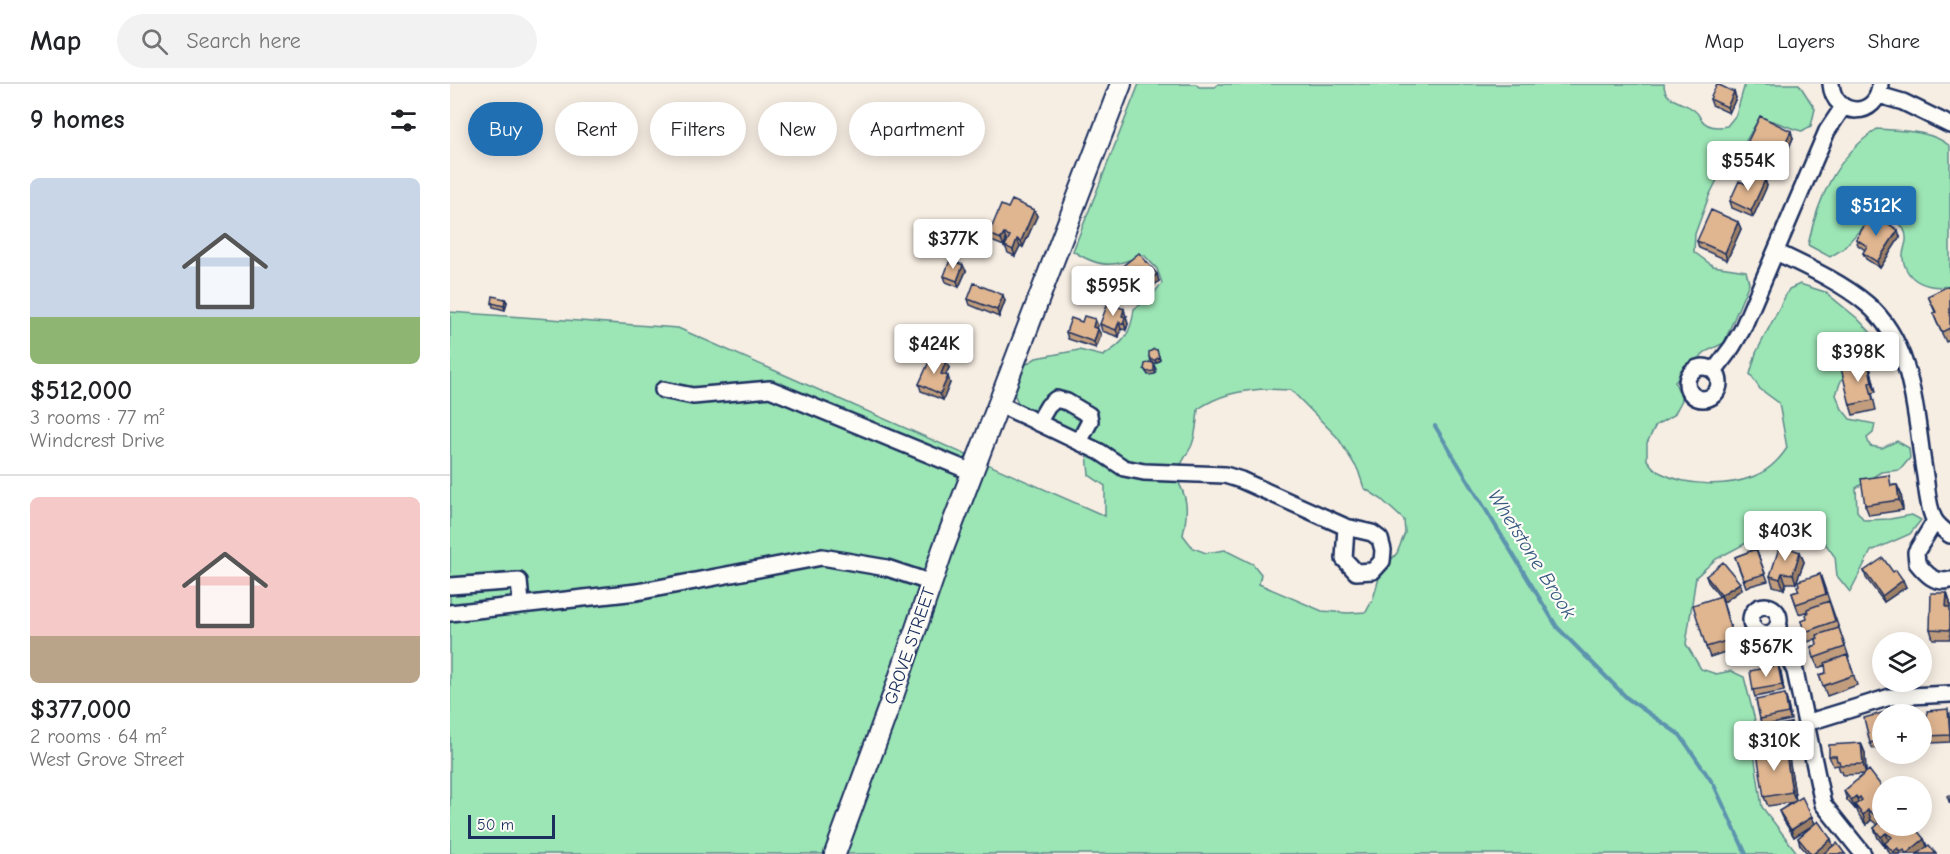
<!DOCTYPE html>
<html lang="en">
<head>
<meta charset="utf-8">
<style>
  :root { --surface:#fff; --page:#f2f2f2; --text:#202124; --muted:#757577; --line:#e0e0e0; --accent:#1f6fb2 }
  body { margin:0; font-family:"Comic Neue",sans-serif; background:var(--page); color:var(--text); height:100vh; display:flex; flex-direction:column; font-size:22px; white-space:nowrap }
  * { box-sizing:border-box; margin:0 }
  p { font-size:20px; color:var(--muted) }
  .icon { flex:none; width:33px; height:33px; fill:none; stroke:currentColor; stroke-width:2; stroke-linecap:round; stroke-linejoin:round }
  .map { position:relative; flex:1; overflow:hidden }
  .panel { display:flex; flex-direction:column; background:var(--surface); width:450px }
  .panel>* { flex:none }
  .hud { position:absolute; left:18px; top:18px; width:570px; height:54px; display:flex; gap:12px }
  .fabs { position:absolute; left:1422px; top:548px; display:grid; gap:12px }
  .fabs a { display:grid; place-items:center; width:60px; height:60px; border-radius:50%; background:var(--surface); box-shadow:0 3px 15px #0003; font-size:30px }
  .scale { position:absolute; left:18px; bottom:15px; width:87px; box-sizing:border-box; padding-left:6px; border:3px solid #1b2f5e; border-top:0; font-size:16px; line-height:21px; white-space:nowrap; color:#1b2f5e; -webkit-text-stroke:4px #fdfcf7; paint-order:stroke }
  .price { position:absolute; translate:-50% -51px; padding:0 14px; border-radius:6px; background:#fff; color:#222; font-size:20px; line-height:39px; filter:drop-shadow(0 2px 3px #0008) }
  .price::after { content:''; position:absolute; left:50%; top:36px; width:18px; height:14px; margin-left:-9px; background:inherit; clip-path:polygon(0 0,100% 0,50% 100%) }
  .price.selected { background:var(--accent); color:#fff }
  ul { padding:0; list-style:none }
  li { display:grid; align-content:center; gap:12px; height:318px; padding:0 30px }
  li+li { border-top:2px solid var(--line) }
  li span { display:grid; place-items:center; height:186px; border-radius:9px; color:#555 }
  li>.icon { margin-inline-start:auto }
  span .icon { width:108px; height:108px; fill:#fffc; stroke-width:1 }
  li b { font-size:26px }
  h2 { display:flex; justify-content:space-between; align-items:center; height:72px; padding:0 30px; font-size:26px }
  .chip { padding:0 21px; border-radius:27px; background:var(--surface); box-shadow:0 3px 15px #0003; font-size:21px; line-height:54px }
  .chip.selected { background:var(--accent); color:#fff }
  header { display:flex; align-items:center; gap:36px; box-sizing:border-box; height:84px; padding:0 30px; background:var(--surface); border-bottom:2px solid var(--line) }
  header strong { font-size:28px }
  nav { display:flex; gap:33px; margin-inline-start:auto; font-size:21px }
  .search { width:420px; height:54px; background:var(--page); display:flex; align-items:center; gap:15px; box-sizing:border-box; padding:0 21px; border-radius:33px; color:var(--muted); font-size:22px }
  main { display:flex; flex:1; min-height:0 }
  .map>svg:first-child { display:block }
  .green { fill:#9ce5b5; stroke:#5c8a8a; stroke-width:1.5; fill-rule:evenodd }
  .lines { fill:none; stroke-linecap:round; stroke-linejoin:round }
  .stream { stroke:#5c94ae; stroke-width:4 }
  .minor-casing { stroke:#1b2f5e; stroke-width:20 }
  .major-casing { stroke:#1b2f5e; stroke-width:24 }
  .minor { stroke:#fdfcf7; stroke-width:15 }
  .major { stroke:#fdfcf7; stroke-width:20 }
  .wall { fill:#c19d7d; stroke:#1b2f5e; stroke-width:1.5 }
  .shaded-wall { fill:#9d7f66; stroke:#1b2f5e; stroke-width:1.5 }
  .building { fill:#e0b691; stroke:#1b2f5e; stroke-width:1.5 }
  .labels { text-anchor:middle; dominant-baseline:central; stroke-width:4.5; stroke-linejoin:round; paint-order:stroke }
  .street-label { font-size:18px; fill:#1b2f5e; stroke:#fdfcf7 }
  .water-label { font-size:20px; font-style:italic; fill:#365980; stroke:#fdfcf7 }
</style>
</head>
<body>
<header>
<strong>Map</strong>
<div class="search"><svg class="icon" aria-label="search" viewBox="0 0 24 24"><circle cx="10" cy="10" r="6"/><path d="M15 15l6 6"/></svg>Search here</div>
<nav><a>Map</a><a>Layers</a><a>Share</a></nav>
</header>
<main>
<section class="panel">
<h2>9 homes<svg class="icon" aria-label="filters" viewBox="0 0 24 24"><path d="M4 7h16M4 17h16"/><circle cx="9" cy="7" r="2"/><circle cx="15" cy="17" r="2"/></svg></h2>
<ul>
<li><span style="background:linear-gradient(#c9d6e8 75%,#8fb573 0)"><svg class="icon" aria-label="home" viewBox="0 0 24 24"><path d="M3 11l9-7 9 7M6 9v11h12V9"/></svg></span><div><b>$512,000</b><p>3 rooms · 77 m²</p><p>Windcrest Drive</p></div></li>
<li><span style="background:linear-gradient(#f6c9c9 75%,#b9a48a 0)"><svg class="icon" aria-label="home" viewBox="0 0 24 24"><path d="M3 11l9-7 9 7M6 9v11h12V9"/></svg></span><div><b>$377,000</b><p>2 rooms · 64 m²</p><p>West Grove Street</p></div></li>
</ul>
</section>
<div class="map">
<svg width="1500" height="770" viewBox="0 0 1500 770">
  <rect width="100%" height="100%" fill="#f7eee3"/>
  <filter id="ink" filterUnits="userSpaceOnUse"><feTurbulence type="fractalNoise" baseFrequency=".0167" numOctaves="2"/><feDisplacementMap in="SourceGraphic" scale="12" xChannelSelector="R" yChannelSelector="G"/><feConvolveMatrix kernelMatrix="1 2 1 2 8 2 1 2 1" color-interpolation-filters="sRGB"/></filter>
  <g filter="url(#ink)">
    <!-- green -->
    <path class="green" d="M689,0H746L749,3H765L768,0H1214C1214,19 1235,17 1245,27C1248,29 1249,32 1251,35C1257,44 1267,44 1277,42L1286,31L1295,0H1349L1365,25L1361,42L1352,47C1336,44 1325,34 1308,36L1285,76L1272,86L1259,112L1245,150L1244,168L1263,182L1296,187L1299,199L1274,259L1255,268L1225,298L1232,316L1224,331L1206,341L1197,359V376C1201,381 1205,387 1211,389C1236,402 1276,403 1302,393C1317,388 1329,376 1337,364L1329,319L1310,305L1300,290L1306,269L1339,205L1350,200L1375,208L1407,234L1423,251L1427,266C1419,280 1413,283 1398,285L1390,299L1386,311L1392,325L1400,335L1425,340L1423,349L1417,354L1420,362L1432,364L1447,357L1459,364L1460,374L1450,386L1431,388L1406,404L1407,427L1414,436L1440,435L1462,431L1471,436L1460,450L1421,467L1400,508L1387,492L1385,473L1367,448H1335L1302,456L1266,475L1246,493L1236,560L1251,585L1266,590L1281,587L1294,593L1307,644L1305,676L1312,723L1348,770H0V228L228,244L655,432V402L639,391L635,349C624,350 592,344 582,338C573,332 566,315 562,305L575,281L586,274L629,266L653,272C674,259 681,250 684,225L701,213L712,199L707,185L694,171C664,182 652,186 623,167ZM813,305L841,306L888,354L908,386L914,404L931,415L954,436L955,449L947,469L931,487L923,515L916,528L898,529L872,527L809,500L811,490L803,480L775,466L756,469L743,464L733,451C738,428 739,413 725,393C729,382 735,374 741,363C746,352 747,338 748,325C769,311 788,307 813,305Z
      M1427,45C1452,47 1480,46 1500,62V202C1479,205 1457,199 1453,175C1452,169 1455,163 1456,157C1458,139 1438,131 1424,130L1393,165L1380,173L1358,161C1368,114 1386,73 1427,45Z"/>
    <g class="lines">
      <!-- stream -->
      <path class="stream" d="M985,342L1107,543L1177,614L1230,651L1264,701L1296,770"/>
      <!-- minor casing -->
      <g class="minor-casing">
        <path id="minor" d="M1381,0C1384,35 1429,34 1430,0
          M1429,11L1453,18L1500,41
          M1326,168C1357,183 1391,198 1417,220C1464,260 1465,330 1474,386C1477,401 1477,421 1484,435C1487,441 1495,447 1500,451
          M1237 299a16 16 0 1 1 32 0a16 16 0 1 1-32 0Z
          M1264,287L1282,263L1292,246L1377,47L1393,23
          M213,306L243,312L320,305L522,388
          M549,320L650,368L674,384L694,388L775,391L791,396L896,443L922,449L930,455L933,466L932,477L923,487L906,488L894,475L896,443
          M588,339L598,322L606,315L617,318L639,331L640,337L629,358
          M1485,437L1466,468L1467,479C1476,490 1485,500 1500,496
          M0,502L69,497L71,519
          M1301 536a14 14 0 1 1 28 0a14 14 0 1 1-28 0Z
          M0,529L187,508L372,473L437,484L482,499
          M1325,547L1345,587L1373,720L1413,770
          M1356,639L1440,613L1500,610"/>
      </g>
      <!-- major casing -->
      <g class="major-casing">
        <path id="major" d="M385,770L444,609L493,465L671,0"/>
      </g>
      <!-- minor -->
      <use href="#minor" class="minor"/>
      <!-- major -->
      <use href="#major" class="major"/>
    </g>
    <!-- wall -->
    <path class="wall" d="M1284,8L1286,14L1279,29L1262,21L1260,15Z
      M1343,54L1337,68L1334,67L1328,79L1300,66L1297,59Z
      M1315,96L1317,102L1303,133L1282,124L1280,117L1296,100Z
      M558,124L584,126L587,132L573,163L570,162L565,172L558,169L555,162L558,157L556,156L554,162L541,157L539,150Z
      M1288,138L1291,145L1277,176L1249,164L1247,157Z
      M1450,153L1430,184L1416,175L1413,169L1415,166L1408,161L1406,155Z
      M669,185L709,197L695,209L684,195L678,200L671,192Z
      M516,187L509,203L496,198L494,192Z
      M1500,202V256L1496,258L1487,239L1483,229L1485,228L1478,212Z
      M55,215L57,218L55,226L43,223L42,219Z
      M518,215L555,217L549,233L520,221Z
      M677,232L676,234L678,240L676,246L671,245L669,253L652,247L650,240Z
      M648,242L647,244L651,251L646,264L618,255L616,248Z
      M707,266L710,276L706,279H703L706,285L705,290L698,291L694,285L702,278L699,273Z
      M1418,278L1421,287L1426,308L1422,309L1426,326L1403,331L1400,321Z
      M499,284L495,292L500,299L493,316L471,307L469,300Z
      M1443,401H1447L1451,410L1453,426L1419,431L1415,421Z
      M1306,465L1318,497L1296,503L1285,473Z
      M1350,468L1354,478L1346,499H1336L1334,505L1323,502L1320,492Z
      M1414,487L1443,488L1456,503L1434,518L1416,494Z
      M1370,490L1399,573L1398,574L1407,601L1377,612L1369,591L1376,589V581L1368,584L1361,563L1367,561L1368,554L1358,558L1351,537L1357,535L1358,529V527L1349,530L1342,509L1349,507Z
      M1256,492L1290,499L1292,505L1274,518L1272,515L1287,564L1260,573L1256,563L1270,513L1258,498Z
      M1497,509L1500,518V555H1483L1480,545Z
      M1331,588L1334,607L1305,613L1303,606Z
      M1337,617L1341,636L1312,642L1310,635Z
      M1500,629V658L1481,659L1478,652Z
      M1432,630V663L1423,665L1420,659Z
      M1341,639L1343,646L1347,665L1336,667L1339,674L1346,717L1362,733L1365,740L1381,755L1383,762L1395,770H1358L1350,761L1348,754L1364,740L1344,753L1332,734L1329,727L1345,718L1318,722L1314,713L1317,668L1316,664Z
      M1411,659L1415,669L1416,688L1432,741L1474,755L1477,762L1486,770H1440L1436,762L1435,763L1428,754L1424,744L1428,741L1421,736L1416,741L1409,731L1406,724L1405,725L1397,716L1394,707L1415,690L1393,691L1392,687H1390L1388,681L1383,682L1379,672Z"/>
    <!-- shaded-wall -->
    <path class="shaded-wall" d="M1284,8L1286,14L1279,29L1277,23Z
      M1341,47L1343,54L1337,68L1334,61Z
      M1331,60L1334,67L1328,79L1325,73Z
      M1315,96L1317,102L1303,133L1301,127Z
      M584,126L587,132L573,163L571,157Z
      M1288,138L1291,145L1277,176L1275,169Z
      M1448,146L1450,153L1430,184L1427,178Z
      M554,150L556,156L554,162L551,155Z
      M567,155L570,162L565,172L563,166Z
      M513,181L516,187L509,203L507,197Z
      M682,188L684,195L678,200L675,193Z
      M707,190L709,197L695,209L693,202Z
      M553,211L555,217L549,233L547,226Z
      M55,215L57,218L55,226L54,222Z
      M674,225L678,240L676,246L672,232Z
      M645,235L648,242L645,249L643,243Z
      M669,238L671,245L669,253L666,246Z
      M648,245L651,251L646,264L644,258Z
      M709,273L710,276L706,279L705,276Z
      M496,277L499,284L493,296L491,290Z
      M1418,278L1421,287L1426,308L1422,298Z
      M498,292L500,299L493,316L490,310Z
      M1447,401L1451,410L1453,426L1449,416Z
      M1350,468L1354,478L1346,499L1343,490Z
      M1332,489L1336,499L1334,505L1330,495Z
      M1453,496L1456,503L1434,518L1432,512Z
      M1290,499L1292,505L1274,518L1271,511Z
      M1497,509L1500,518V533L1496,523Z
      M1328,581L1331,588L1334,607L1332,601Z
      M1335,610L1337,617L1341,636L1338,629Z
      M1472,633L1473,658L1472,654Z
      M1341,639L1343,646L1347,665L1344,658Z
      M1411,659L1415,669L1416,690L1413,680Z
      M1335,664L1339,674L1346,717L1342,708Z
      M1406,712L1409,722L1405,721L1406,724L1405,725L1401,716Z
      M1418,726L1421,736L1416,741L1413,731Z
      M1432,727V740L1430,742L1426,732Z
      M1362,733L1365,740L1344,753L1341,746Z
      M1436,749L1440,759H1435L1436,762L1435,763L1431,753Z
      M1381,755L1383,762L1374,770H1363Z
      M1474,755L1478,765L1472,770H1456Z
      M1448,764L1450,770H1443V768Z"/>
    <!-- building -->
    <path class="building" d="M1267,0L1284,8L1277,23L1260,15Z
      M1310,32L1341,47L1334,61L1331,60L1325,73L1297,59Z
      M1301,89L1315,96L1301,127L1280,117L1289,97L1296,100Z
      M562,116L584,126L571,157L567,155L563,166L555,162L560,152L554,150L551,155L539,150L551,121L558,124Z
      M1261,126L1288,138L1275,169L1247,157Z
      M1422,129L1448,146L1427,178L1413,169L1417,162L1406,155Z
      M689,169L707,190L693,202L682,188L675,193L669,185Z
      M500,176L513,181L507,197L494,192Z
      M524,199L553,211L547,226L518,215Z
      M1500,201V244L1492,248L1483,229L1486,228L1478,212Z
      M43,212L55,215L54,222L42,219Z
      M658,219L674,225L672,232L675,233L673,240L669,238L666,246L650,240Z
      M634,232L645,235L643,243L648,245L644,258L616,248L621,234L632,238Z
      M704,265L707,266L709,273L705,276H701L699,273V268Z
      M482,271L496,277L491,290L498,292L490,310L469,300Z
      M699,278L703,279L704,281V287L697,288L694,285L695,280Z
      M1418,278L1422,298L1419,299L1423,316L1400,321L1391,284Z
      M1439,391L1441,402L1447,401L1449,416L1415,421L1411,395Z
      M1330,461L1350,468L1343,490L1332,489L1330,495L1320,492Z
      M1306,465L1315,490L1294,496L1285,473Z
      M1433,474L1443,488L1446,486L1453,496L1432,512L1414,487Z
      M1273,478L1290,499L1271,511L1256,492Z
      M1370,490L1376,510L1346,520L1342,509L1349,507L1347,502L1349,501L1348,497Z
      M1481,509H1497L1496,523H1500V546L1480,545Z
      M1271,512L1283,555L1256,563L1243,521Z
      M1379,517L1385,537L1355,548L1351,537L1357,535L1356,530L1358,529L1357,525Z
      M1389,544L1395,563L1364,574L1361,563L1367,561L1366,556L1368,555L1367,551Z
      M1397,571L1404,591L1373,602L1369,591L1376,589L1375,579Z
      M1328,581L1332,601L1303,606L1300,587Z
      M1335,610L1338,629L1310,635L1306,616Z
      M1469,625V630H1448L1447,627Z
      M1498,625L1500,651L1478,652L1477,627Z
      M1435,628V630H1432V655L1420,659L1414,634Z
      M1341,639L1344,658L1316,664L1312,645Z
      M1411,659L1413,680L1390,681L1389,677H1387L1386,672H1379V661Z
      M1335,664L1342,708L1314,713L1307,669Z
      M1419,686L1432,703V727L1426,732L1418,726L1413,731L1405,721L1412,716L1410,713L1408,715L1406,712L1401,716L1394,707Z
      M1500,711V720L1497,712Z
      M1352,713L1362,733L1341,746L1329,727Z
      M1368,737L1381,755L1363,770H1361L1348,754Z
      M1432,737V741H1463L1474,755L1456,770L1454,766L1451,768L1448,764L1443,768L1435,759L1442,753L1436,749L1431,753L1424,744Z
      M1387,759L1395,770H1373Z
      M1479,761L1486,770H1467Z"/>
  </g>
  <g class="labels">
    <!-- street labels -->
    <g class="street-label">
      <text transform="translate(460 562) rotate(-71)">GROVE STREET</text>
    </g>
    <!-- water labels -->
    <g class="water-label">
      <text transform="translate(1082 470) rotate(58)">Whetstone Brook</text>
    </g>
  </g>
</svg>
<div class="fabs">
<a><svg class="icon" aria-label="layers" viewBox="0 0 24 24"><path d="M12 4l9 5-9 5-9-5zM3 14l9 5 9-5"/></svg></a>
<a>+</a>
<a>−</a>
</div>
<div class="scale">50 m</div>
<b class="price" style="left:1298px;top:108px">$554K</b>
<b class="price selected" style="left:1426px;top:153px">$512K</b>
<b class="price" style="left:503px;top:186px">$377K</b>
<b class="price" style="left:663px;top:233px">$595K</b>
<b class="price" style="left:484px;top:291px">$424K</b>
<b class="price" style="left:1408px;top:299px">$398K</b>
<b class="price" style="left:1335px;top:478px">$403K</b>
<b class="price" style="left:1316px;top:594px">$567K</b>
<b class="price" style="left:1324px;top:688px">$310K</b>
<div class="hud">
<a class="chip selected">Buy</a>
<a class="chip">Rent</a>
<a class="chip">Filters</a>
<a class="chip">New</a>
<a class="chip">Apartment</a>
</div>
</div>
</main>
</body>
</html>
